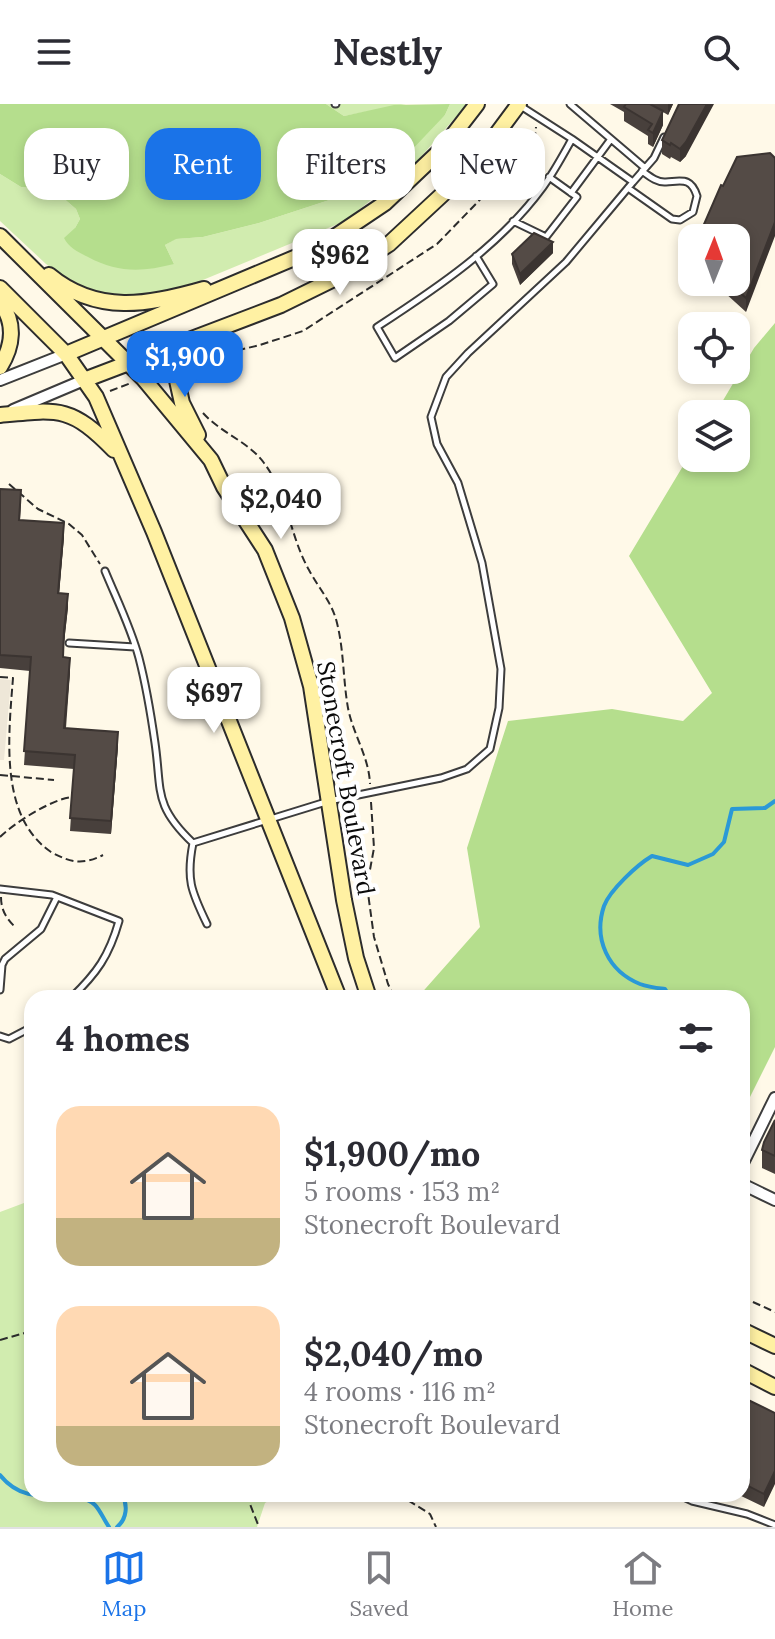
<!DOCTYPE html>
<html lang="en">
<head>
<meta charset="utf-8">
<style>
  :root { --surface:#fff; --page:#f7f7f7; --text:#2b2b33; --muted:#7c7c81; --line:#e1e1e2; --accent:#1a73e8 }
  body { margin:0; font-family:Lora,serif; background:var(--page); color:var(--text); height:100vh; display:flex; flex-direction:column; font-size:30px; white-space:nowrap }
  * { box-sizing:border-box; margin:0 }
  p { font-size:26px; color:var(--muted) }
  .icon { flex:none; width:44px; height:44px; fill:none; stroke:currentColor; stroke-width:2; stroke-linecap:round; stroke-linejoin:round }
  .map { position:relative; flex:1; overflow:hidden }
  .side { position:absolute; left:24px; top:886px; width:726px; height:512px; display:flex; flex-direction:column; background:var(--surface); border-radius:24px; box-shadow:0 4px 12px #0003 }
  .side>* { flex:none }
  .guide { position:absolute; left:24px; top:24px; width:728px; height:72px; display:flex; gap:16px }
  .needle { width:52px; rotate:1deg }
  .tools { position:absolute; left:678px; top:120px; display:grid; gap:16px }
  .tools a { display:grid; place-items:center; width:72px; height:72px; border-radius:16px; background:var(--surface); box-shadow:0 4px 12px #0003; font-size:40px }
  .price { position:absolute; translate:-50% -68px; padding:0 18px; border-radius:16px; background:#fff; color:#222; font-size:26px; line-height:52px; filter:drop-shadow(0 2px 4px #0008) }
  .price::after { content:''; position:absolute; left:50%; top:48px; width:24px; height:18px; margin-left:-12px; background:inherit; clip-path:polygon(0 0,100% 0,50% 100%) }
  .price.selected { background:var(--accent); color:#fff }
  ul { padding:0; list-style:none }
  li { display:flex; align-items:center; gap:24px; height:200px; padding:0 32px }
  li span { display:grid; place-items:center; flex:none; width:224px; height:160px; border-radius:24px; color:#555 }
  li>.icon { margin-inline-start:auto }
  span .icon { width:96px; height:96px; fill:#fffc; stroke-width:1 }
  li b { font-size:34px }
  h2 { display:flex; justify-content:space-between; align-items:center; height:96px; padding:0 32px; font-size:34px }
  .pill { padding:0 28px; border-radius:24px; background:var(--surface); box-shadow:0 4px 12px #0003; font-size:28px; line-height:72px }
  .pill.selected { background:var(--accent); color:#fff }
  header { display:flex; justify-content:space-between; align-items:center; height:104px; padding:0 32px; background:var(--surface); font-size:36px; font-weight:700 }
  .tab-bar { display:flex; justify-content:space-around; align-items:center; height:112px; border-top:2px solid var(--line); background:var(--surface); font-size:22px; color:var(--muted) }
  .tab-bar a { display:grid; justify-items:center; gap:4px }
  .tab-bar .selected { color:var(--accent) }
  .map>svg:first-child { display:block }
  .green { fill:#d1ecaf }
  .forest { fill:#b5de8d }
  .plaza { fill:#eee7d8 }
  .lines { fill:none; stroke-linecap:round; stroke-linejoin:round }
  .stream { stroke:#2a99d7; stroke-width:4 }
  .lane-casing { stroke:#3d3d3d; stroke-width:9 }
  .street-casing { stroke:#3d3d3d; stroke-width:14 }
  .secondary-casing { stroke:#2c2c2c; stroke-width:18 }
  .path { stroke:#2c2c2c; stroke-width:2; stroke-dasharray:8 4; stroke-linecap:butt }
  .lane { stroke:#fff; stroke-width:5 }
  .street { stroke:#fff; stroke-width:10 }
  .secondary { stroke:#fff1a3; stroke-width:14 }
  .wall { fill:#48403c }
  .shaded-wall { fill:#3b3431 }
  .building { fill:#544b46; stroke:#3b3431; stroke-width:2 }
  .labels { text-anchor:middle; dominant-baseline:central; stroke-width:8; stroke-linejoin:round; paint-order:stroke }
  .street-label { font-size:24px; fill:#0a0a0a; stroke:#fff }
</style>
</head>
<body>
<header><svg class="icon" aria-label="menu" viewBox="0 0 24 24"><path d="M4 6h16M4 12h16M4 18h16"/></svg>Nestly<svg class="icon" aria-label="search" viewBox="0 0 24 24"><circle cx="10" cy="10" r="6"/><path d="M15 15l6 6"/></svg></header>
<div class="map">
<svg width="775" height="1423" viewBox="0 0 775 1423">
  <rect width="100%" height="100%" fill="#fff9e8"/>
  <!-- green -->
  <path class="green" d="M326,0H406L344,12Z
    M450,0H467L413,62L345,117L169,190L112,195L79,183L46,160L0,117V70L21,83L47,85L62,93L76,105L80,115L75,124L174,160L165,141L175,135L203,133L259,119L360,86L445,11Z
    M32,1096V1390H280L265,1399L257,1423H0V1108Z"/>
  <!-- forest -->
  <path class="forest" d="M0,0H326L344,12L394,1L450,0L445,11L406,52L360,86L259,119L203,133L176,135L165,141L174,160C142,168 118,169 88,153C78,148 69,144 64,134L75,124L80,115L76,105L62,93L47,85L21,83L0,70Z
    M775,219V943L742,1009V894L418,893L480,823L467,744L508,617L612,605L683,617L712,589L629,452L692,347V354H736V310H715L754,244Z"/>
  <!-- plaza -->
  <path class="plaza" d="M0,575L11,576L4,656H0Z"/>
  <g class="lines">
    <!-- stream -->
    <path class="stream" d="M671,894L665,885C657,884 648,883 640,880C608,867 593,835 604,802C610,786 637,761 652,752L688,761L713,750L724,738L732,705L765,704L775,697
      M0,1371C30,1409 73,1380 95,1401C100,1406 104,1416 109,1423
      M117,1423C127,1415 128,1401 122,1390"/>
    <!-- lane casing -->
    <g class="lane-casing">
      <path id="lane" d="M335,0H336
        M570,0L611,35L571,89
        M519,1L572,35
        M611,35L645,64
        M633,78L654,54L664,33
        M628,84L672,115L680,116L693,108L697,92C691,73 682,77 666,78C657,79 649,72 642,67
        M513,117L546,133L577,93L549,73
        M105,467C117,496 131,524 139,554C146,581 151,611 155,639C162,687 153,701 193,739L329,697L441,674L467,665L490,645L499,604L501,565L482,459L458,379L437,340L431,313L446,273L468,249L566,158L633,78L572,35C563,51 554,68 543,83C500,142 437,184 377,223L395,254L449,217L493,180L476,152
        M69,539L135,543
        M193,739C186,775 191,787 207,820
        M0,785L52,791L119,817C109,852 97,869 71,894
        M0,886L2,861L5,855L41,825L57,793
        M0,932L9,935L32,923
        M677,1390L692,1397L747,1410L775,1421"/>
    </g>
    <!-- street casing -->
    <g class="street-casing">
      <path id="street" d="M0,276L66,250
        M13,306L84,276
        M742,1061L775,994
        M742,1080L775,1096"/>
    </g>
    <!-- secondary casing -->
    <g class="secondary-casing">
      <path id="secondary" d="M0,132L143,274L211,356L224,383L265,446L292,514L311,582L344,796L356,854L369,894
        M49,171C97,211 149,201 204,185
        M0,184L66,250L96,293L154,428L339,894
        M0,198C16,219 13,242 0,263
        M66,250L318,144L385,99L443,44L477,0
        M84,276L281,201L336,174L389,140L473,62L519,0
        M0,311C59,305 71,302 114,346
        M198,331L182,299L176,272L206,240L220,232
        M742,1226L775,1242
        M742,1266L775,1283"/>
    </g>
    <!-- path -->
    <path class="path" d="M214,252L260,241L303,227L437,140L502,73L528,51L534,40L536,23
      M110,287L131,279
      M203,309C221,329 249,338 264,359C288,391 290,433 309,466C319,485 332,498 337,519C344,547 343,576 348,604C353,630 369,653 370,680
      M9,380L38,405L69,420L82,431L100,460
      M0,573L13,574C8,636 0,713 51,748C71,759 83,761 103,751
      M0,671L54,676
      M371,698L374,744L367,782L374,833L388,880L395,894
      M0,733C14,719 52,695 72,693
      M1,793C1,806 6,814 15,823
      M742,1193L775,1208
      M0,1236L32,1227
      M246,1390L259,1423
      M398,1390L430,1410L436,1423"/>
    <!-- lane -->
    <use href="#lane" class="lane"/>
    <!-- street -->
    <use href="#street" class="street"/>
    <!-- secondary -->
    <use href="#secondary" class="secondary"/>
  </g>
  <!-- wall -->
  <path class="wall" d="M610,0H673L668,11L663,8V21L653,43L648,40V32L624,17V8Z
    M679,0L686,52L680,58L671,53L670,55L662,50V36Z
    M770,49L746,208L713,178H736Z
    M553,149L520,181L512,160V150Z
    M0,385L21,400L20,416L64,433L59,489L68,503L64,539V553L70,568L66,624L118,642L111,730L70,727L74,665L24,661L30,567L0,564Z
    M775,1016V1070L762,1064V1046Z
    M742,1293L775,1309L764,1403L737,1390H742Z"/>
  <!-- shaded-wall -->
  <path class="shaded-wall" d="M668,0H673L668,11Z
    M707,0H714L686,52L680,58V45Z
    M663,7V21L653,43V29Z
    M775,118V132L746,208V194Z
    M553,138V149L520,181V170Z
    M64,419V433L58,503V489Z
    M68,490V503L64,539V526Z
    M70,554V568L64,637V624Z
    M118,628V642L111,730V717Z
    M775,1367V1380L764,1403V1390Z"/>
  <!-- building -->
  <path class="building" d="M626,0H650L663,7L653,29L648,26L652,20L624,3Z
    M679,0H707L686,38L680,45L671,39L670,41L662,36Z
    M770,49L775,54V118L746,194L728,178H736V134H698L721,81L723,82L737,53Z
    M534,129L553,138L520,170L512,150Z
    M0,385L21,386L19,416L64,419L58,489L68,490L64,526L63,553L70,554L64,624L118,628L111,717L70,714L75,651L24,647L31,553L0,551Z
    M775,1016V1052L762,1046L764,1038Z
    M742,1293L775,1309V1367L764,1390L742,1379Z"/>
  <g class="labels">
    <!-- street labels -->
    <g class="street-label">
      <text transform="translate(346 674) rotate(80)">Stonecroft Boulevard</text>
    </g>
  </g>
</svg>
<div class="tools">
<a><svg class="needle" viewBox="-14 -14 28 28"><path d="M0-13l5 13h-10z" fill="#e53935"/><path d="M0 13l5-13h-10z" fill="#7c7c81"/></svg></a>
<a><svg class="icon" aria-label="locate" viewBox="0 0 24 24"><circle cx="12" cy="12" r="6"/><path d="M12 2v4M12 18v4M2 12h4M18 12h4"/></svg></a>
<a><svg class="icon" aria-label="layers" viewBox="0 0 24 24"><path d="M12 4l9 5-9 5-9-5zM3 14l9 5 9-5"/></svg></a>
</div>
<b class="price" style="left:340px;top:193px">$962</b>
<b class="price selected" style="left:185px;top:295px">$1,900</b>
<b class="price" style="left:281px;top:437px">$2,040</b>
<b class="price" style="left:214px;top:631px">$697</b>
<div class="guide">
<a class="pill">Buy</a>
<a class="pill selected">Rent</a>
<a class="pill">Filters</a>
<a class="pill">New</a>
</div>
<section class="side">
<h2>4 homes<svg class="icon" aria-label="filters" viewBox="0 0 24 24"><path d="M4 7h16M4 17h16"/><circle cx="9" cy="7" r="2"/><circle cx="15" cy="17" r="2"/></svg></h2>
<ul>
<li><span style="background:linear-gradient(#ffd9b3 70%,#c2b280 0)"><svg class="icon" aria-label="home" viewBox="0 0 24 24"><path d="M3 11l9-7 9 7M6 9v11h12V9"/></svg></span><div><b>$1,900/mo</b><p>5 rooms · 153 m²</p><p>Stonecroft Boulevard</p></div></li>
<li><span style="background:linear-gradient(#ffd9b3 75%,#c2b280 0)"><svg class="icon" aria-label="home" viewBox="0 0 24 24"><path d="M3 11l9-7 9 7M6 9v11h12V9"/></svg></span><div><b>$2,040/mo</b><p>4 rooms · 116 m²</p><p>Stonecroft Boulevard</p></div></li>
</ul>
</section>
</div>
<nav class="tab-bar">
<a class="selected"><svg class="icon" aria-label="map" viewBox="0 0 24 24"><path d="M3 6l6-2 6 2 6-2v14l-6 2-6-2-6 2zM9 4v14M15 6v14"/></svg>Map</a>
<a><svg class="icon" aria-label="saved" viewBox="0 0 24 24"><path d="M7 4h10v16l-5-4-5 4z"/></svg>Saved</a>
<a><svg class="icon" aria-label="home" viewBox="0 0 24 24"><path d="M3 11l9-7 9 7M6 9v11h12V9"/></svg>Home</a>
</nav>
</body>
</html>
